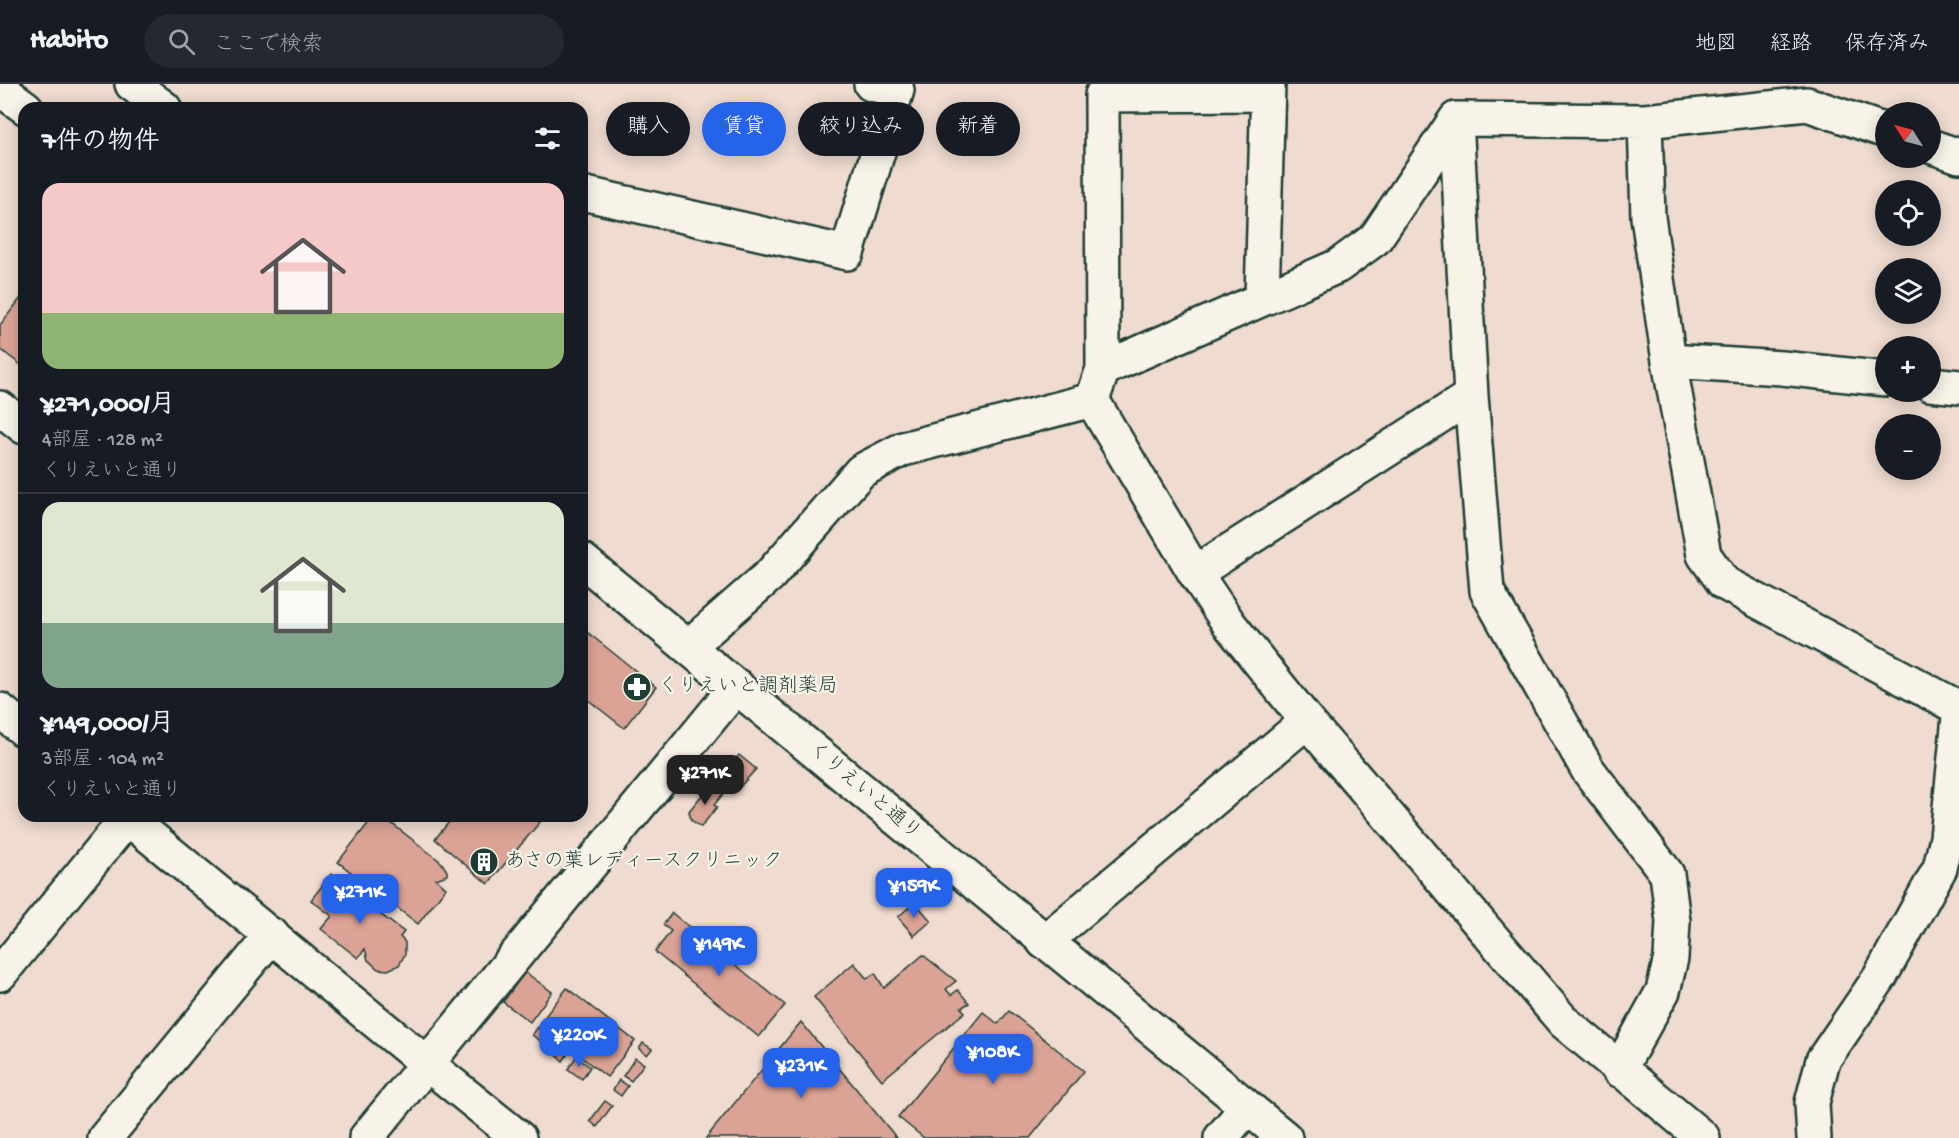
<!DOCTYPE html>
<html lang="ja">
<head>
<meta charset="utf-8">
<style>
  :root { --surface:#171b24; --page:#242831; --text:#f1f3f6; --muted:#9ea1a6; --line:#363941; --accent:#2563eb }
  body { margin:0; font-family:"Gochi Hand","Klee One",sans-serif; background:var(--page); color:var(--text); height:100vh; display:flex; flex-direction:column; font-size:22px; white-space:nowrap }
  * { box-sizing:border-box; margin:0 }
  p { font-size:20px; color:var(--muted) }
  .icon { flex:none; width:33px; height:33px; fill:none; stroke:currentColor; stroke-width:2; stroke-linecap:round; stroke-linejoin:round }
  .map { position:relative; flex:1; overflow:hidden }
  .side { position:absolute; left:18px; top:18px; width:570px; height:720px; display:flex; flex-direction:column; background:var(--surface); border-radius:18px; box-shadow:0 3px 15px #0003 }
  .side>* { flex:none }
  .banner { position:absolute; left:606px; top:18px; width:570px; height:54px; display:flex; gap:12px }
  .needle { width:39px; rotate:306deg }
  .buttons { position:absolute; left:1875px; top:18px; display:grid; gap:12px }
  .buttons a { display:grid; place-items:center; width:66px; height:66px; border-radius:50%; background:var(--surface); box-shadow:0 3px 15px #0003; font-size:30px }
  .price { position:absolute; translate:-50% -51px; padding:0 14px; border-radius:12px; background:var(--accent); color:#fff; font-size:20px; line-height:39px; filter:drop-shadow(0 2px 3px #0008) }
  .price::after { content:''; position:absolute; left:50%; top:36px; width:18px; height:14px; margin-left:-9px; background:inherit; clip-path:polygon(0 0,100% 0,50% 100%) }
  .price.on { background:#222; color:#fff }
  ul { padding:0; list-style:none }
  li { display:grid; align-content:center; gap:12px; height:318px; padding:0 24px }
  li+li { border-top:2px solid var(--line) }
  li span { display:grid; place-items:center; height:186px; border-radius:18px; color:#555 }
  li>.icon { margin-inline-start:auto }
  span .icon { width:108px; height:108px; fill:#fffc; stroke-width:1 }
  li b { font-size:26px }
  h2 { display:flex; justify-content:space-between; align-items:center; height:72px; padding:0 24px; font-size:26px }
  .chip { padding:0 21px; border-radius:27px; background:var(--surface); box-shadow:0 3px 15px #0003; font-size:21px; line-height:54px }
  .chip.on { background:var(--accent); color:#fff }
  header { display:flex; align-items:center; gap:36px; box-sizing:border-box; height:84px; padding:0 30px; background:var(--surface); border-bottom:2px solid var(--line) }
  header strong { font-size:28px }
  nav { display:flex; gap:33px; margin-inline-start:auto; font-size:21px }
  .search { width:420px; height:54px; background:var(--page); display:flex; align-items:center; gap:15px; box-sizing:border-box; padding:0 21px; border-radius:33px; color:var(--muted); font-size:22px }
  .map>svg:first-child { display:block }
  .building { fill:#dba396; stroke:#1f3d34; stroke-width:1.5 }
  .lines { fill:none; stroke-linecap:round; stroke-linejoin:round }
  .minor-casing { stroke:#1f3d34; stroke-width:38 }
  .tertiary-casing { stroke:#1f3d34; stroke-width:38 }
  .minor { stroke:#f7f3e8; stroke-width:33 }
  .tertiary { stroke:#f7f3e8; stroke-width:33 }
  .labels { text-anchor:middle; dominant-baseline:central; stroke-width:4.5; stroke-linejoin:round; paint-order:stroke }
  .poi-label { font-size:20px; fill:#1f3d34; stroke:#f7f3e8; text-anchor:start }
  .street-label { font-size:20px; fill:#1f3d34; stroke:#f7f3e8 }
</style>
</head>
<body>
<header>
<strong>Habito</strong>
<div class="search"><svg class="icon" aria-label="search" viewBox="0 0 24 24"><circle cx="10" cy="10" r="6"/><path d="M15 15l6 6"/></svg>ここで検索</div>
<nav><a>地図</a><a>経路</a><a>保存済み</a></nav>
</header>
<div class="map">
<svg width="1959" height="1054" viewBox="0 0 1959 1054">
  <rect width="100%" height="100%" fill="#efdbcf"/>
  <filter id="ink" filterUnits="userSpaceOnUse"><feTurbulence type="fractalNoise" baseFrequency=".0167" numOctaves="2"/><feDisplacementMap in="SourceGraphic" scale="12" xChannelSelector="R" yChannelSelector="G"/><feConvolveMatrix kernelMatrix="1 2 1 2 8 2 1 2 1" color-interpolation-filters="sRGB"/></filter>
  <g filter="url(#ink)">
    <!-- building -->
    <path class="building" d="M24,210V277L21,281L0,265V241Z
      M582,544L656,603L624,644L582,611Z
      M739,671L756,685L737,706L721,692Z
      M711,700L723,710L714,721L717,723L701,743L691,736L689,727Z
      M374,732H382L441,778L447,787V791L436,795L446,804L418,840L338,778Z
      M454,732H545L488,800L435,755Z
      M331,790L364,816L368,812L380,822L376,827L404,848L400,853L405,858V870L399,881L388,886L378,885L368,876L365,865L358,874L321,845L332,832L311,816Z
      M915,818L931,837L914,852L898,833Z
      M672,829L785,921L759,953L655,868L671,847L663,841Z
      M923,871L956,897L946,905L951,911L958,906L969,919L961,924L965,928L882,996L814,913L854,879L867,895L875,889L884,904Z
      M525,888L552,908L530,938L503,918Z
      M567,904L635,957L607,993L539,940Z
      M1009,927L1084,987L1030,1054H924L898,1033L983,928L998,940Z
      M801,938L895,1052L897,1054H706Z
      M538,943L554,956L549,963L532,951Z
      M643,959L652,965L647,971L639,965Z
      M559,961L569,968L563,977L553,968Z
      M576,973L590,983L582,995L568,985Z
      M635,974L644,980L631,997L623,992Z
      M619,996L628,1002L621,1012L613,1006Z
      M605,1017L612,1022L597,1043L590,1037Z"/>
    <g class="lines">
      <!-- minor casing -->
      <g class="minor-casing">
        <path id="minor" d="M132,0L164,24
          M1645,37L1648,133L1669,277L1704,471L1724,499L1959,624
          M1930,62L1959,72
          M582,109L847,169L897,6L871,0
          M1262,214L1268,0
          M1669,277L1782,284L1886,295
          M1103,285L1102,11L1267,10
          M1930,300L1959,303
          M1471,312L1487,507L1588,686L1667,790L1673,837L1671,874L1663,907L1619,986
          M0,324L24,343
          M1195,489L1471,312L1456,35
          M689,562L770,491L861,387L903,365L1092,316
          M1044,858L1307,637
          M0,890L129,732
          M426,979L519,1054
          M105,1054L272,851
          M1703,1054L1564,938L1307,637L1230,541L1195,489L1092,316L1103,285L1338,182L1375,155L1456,35L1645,37L1807,20L1886,47
          M1814,1054L1812,1019L1823,976L1880,893L1940,784L1947,754L1959,633"/>
      </g>
      <!-- tertiary casing -->
      <g class="tertiary-casing">
        <path id="tertiary" d="M0,5L26,24
          M582,476L1285,1054
          M0,626L24,646
          M125,732L426,979
          M366,1054L737,602
          M1221,1054L1247,1023"/>
      </g>
      <!-- minor -->
      <use href="#minor" class="minor"/>
      <!-- tertiary -->
      <use href="#tertiary" class="tertiary"/>
    </g>
  </g>
  <!-- icons -->
  <defs>
    <g id="pharmacy-disc" transform="scale(1.5)"><circle r="9.5" fill="#1f3d34" stroke="#f7f3e8"/><path d="M-2-6h4v4h4v4h-4v4h-4v-4h-4v-4h4Z" fill="#fff"/></g>
    <g id="building-disc" transform="scale(1.5)"><circle r="9.5" fill="#1f3d34" stroke="#f7f3e8"/><path d="M-4-6H4V6H1V3H-1V6H-4ZM-2.5-4.3h1.7v1.8h-1.7ZM.8-4.3h1.7v1.8H.8ZM-2.5-1h1.7V.8h-1.7ZM.8-1h1.7V.8H.8Z" fill="#fff"/></g>
  </defs>
  <g fill-rule="evenodd">
    <use href="#pharmacy-disc" x="637" y="603"/>
    <use href="#building-disc" x="484" y="778"/>
  </g>
  <g class="labels">
    <!-- poi labels -->
    <g class="poi-label">
      <text x="658" y="603">くりえいと調剤薬局</text>
      <text x="505" y="778">あさの葉レディースクリニック</text>
    </g>
    <!-- street labels -->
    <g class="street-label">
      <text transform="translate(864 708) rotate(40)">くりえいと通り</text>
    </g>
  </g>
</svg>
<div class="buttons">
<a><svg class="needle" viewBox="-14 -14 28 28"><path d="M0-13l5 13h-10z" fill="#e53935"/><path d="M0 13l5-13h-10z" fill="#9ea1a6"/></svg></a>
<a><svg class="icon" aria-label="locate" viewBox="0 0 24 24"><circle cx="12" cy="12" r="6"/><path d="M12 2v4M12 18v4M2 12h4M18 12h4"/></svg></a>
<a><svg class="icon" aria-label="layers" viewBox="0 0 24 24"><path d="M12 4l9 5-9 5-9-5zM3 14l9 5 9-5"/></svg></a>
<a>+</a>
<a>−</a>
</div>
<b class="price on" style="left:705px;top:722px">¥271K</b>
<b class="price" style="left:914px;top:835px">¥159K</b>
<b class="price" style="left:360px;top:841px">¥271K</b>
<b class="price" style="left:719px;top:893px">¥149K</b>
<b class="price" style="left:579px;top:984px">¥220K</b>
<b class="price" style="left:993px;top:1001px">¥108K</b>
<b class="price" style="left:801px;top:1015px">¥231K</b>
<div class="banner">
<a class="chip">購入</a>
<a class="chip on">賃貸</a>
<a class="chip">絞り込み</a>
<a class="chip">新着</a>
</div>
<section class="side">
<h2>7件の物件<svg class="icon" aria-label="filters" viewBox="0 0 24 24"><path d="M4 7h16M4 17h16"/><circle cx="9" cy="7" r="2"/><circle cx="15" cy="17" r="2"/></svg></h2>
<ul>
<li><span style="background:linear-gradient(#f6c9c9 70%,#8fb573 0)"><svg class="icon" aria-label="home" viewBox="0 0 24 24"><path d="M3 11l9-7 9 7M6 9v11h12V9"/></svg></span><div><b>¥271,000/月</b><p>4部屋 · 128 m²</p><p>くりえいと通り</p></div></li>
<li><span style="background:linear-gradient(#dfe7d0 65%,#7fa58c 0)"><svg class="icon" aria-label="home" viewBox="0 0 24 24"><path d="M3 11l9-7 9 7M6 9v11h12V9"/></svg></span><div><b>¥149,000/月</b><p>3部屋 · 104 m²</p><p>くりえいと通り</p></div></li>
</ul>
</section>
</div>
</body>
</html>
